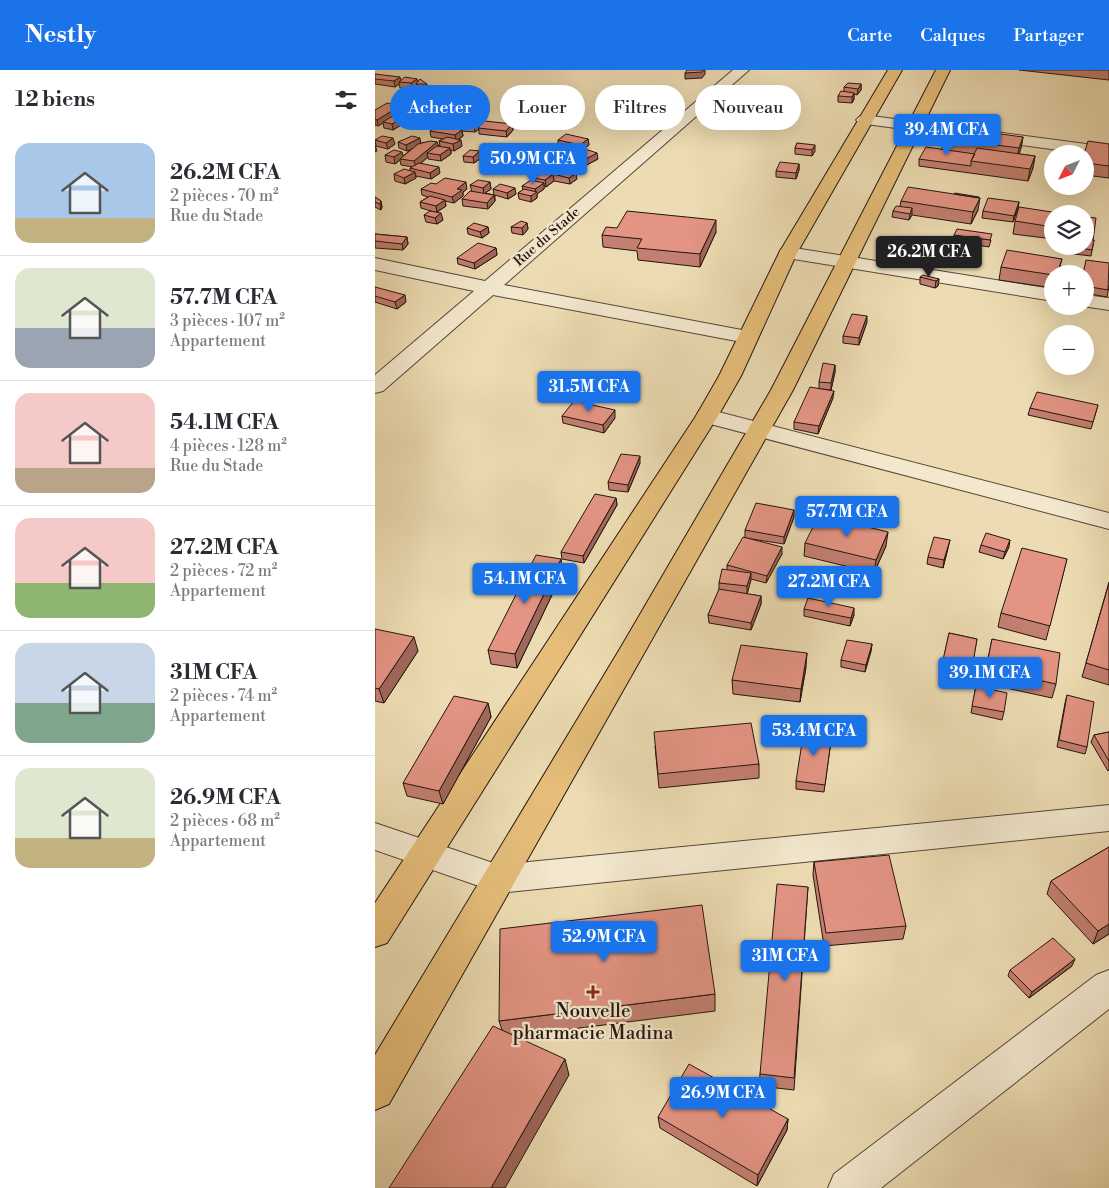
<!DOCTYPE html>
<html lang="fr">
<head>
<meta charset="utf-8">
<style>
  :root { --surface:#fff; --page:#f2f2f3; --text:#2b2b33; --muted:#7c7c81; --line:#e1e1e2; --accent:#1a73e8 }
  body { margin:0; font-family:"Libre Bodoni",serif; background:var(--page); color:var(--text); height:100vh; display:flex; flex-direction:column; font-size:19px; white-space:nowrap }
  * { box-sizing:border-box; margin:0 }
  p { font-size:16px; color:var(--muted) }
  .icon { flex:none; width:28px; height:28px; fill:none; stroke:currentColor; stroke-width:2; stroke-linecap:round; stroke-linejoin:round }
  .map { position:relative; flex:1; overflow:hidden }
  .side { display:flex; flex-direction:column; background:var(--surface); width:375px }
  .side>* { flex:none }
  .guide { position:absolute; left:15px; top:15px; width:475px; height:45px; display:flex; gap:10px }
  .needle { width:32px; rotate:228deg }
  .controls { position:absolute; left:669px; top:75px; display:grid; gap:10px }
  .controls a { display:grid; place-items:center; width:50px; height:50px; border-radius:50%; background:var(--surface); box-shadow:0 5px 20px #0002; font-size:25px }
  .price { position:absolute; translate:-50% -42px; padding:0 11px; border-radius:5px; background:var(--accent); color:#fff; font-size:16px; line-height:32px; filter:drop-shadow(0 1px 2px #0008) }
  .price::after { content:''; position:absolute; left:50%; top:30px; width:15px; height:11px; margin-left:-8px; background:inherit; clip-path:polygon(0 0,100% 0,50% 100%) }
  .price.on { background:#222; color:#fff }
  ul { padding:0; list-style:none }
  li { display:flex; align-items:center; gap:15px; height:125px; padding:0 15px }
  li+li { border-top:1px solid var(--line) }
  li span { display:grid; place-items:center; flex:none; width:140px; height:100px; border-radius:15px; color:#555 }
  li>.icon { margin-inline-start:auto }
  span .icon { width:60px; height:60px; fill:#fffc; stroke-width:1 }
  li b { font-size:21px }
  h2 { display:flex; justify-content:space-between; align-items:center; height:60px; padding:0 15px; font-size:21px }
  .pill { padding:0 18px; border-radius:22px; background:var(--surface); box-shadow:0 5px 20px #0002; font-size:18px; line-height:45px }
  .pill.on { background:var(--accent); color:#fff }
  header { display:flex; align-items:center; gap:30px; box-sizing:border-box; height:70px; padding:0 25px; background:var(--accent); color:#fff }
  header strong { font-size:24px }
  nav { display:flex; gap:28px; margin-inline-start:auto; font-size:18px }
  main { display:flex; flex:1; min-height:0 }
  .map>svg:first-child { display:block }
  .lines { fill:none; stroke-linecap:round; stroke-linejoin:round }
  .minor-casing { stroke:#564738; stroke-width:2 }
  .major-casing { stroke:#24150f; stroke-width:2 }
  .minor { fill:#f3e8ce; fill-rule:evenodd }
  .major { fill:#e6be7a; fill-rule:evenodd }
  .wall { fill:#c37f71; stroke:#24150f }
  .shaded-wall { fill:#9f685c; stroke:#24150f }
  .building { fill:#e39483; stroke:#24150f }
  .poi-dot { fill:#8f2418; stroke:#f3e8ce; stroke-width:2 }
  .labels { text-anchor:middle; dominant-baseline:central; stroke-width:4.5; stroke-linejoin:round; paint-order:stroke }
  .far-street-label { font-size:14px; fill:#24150f; stroke:#f3e8ce }
  .near-poi-label { font-size:19px; fill:#24150f; stroke:#f3e8ce }
</style>
</head>
<body>
<header>
<strong>Nestly</strong>
<nav><a>Carte</a><a>Calques</a><a>Partager</a></nav>
</header>
<main>
<section class="side">
<h2>12 biens<svg class="icon" aria-label="filters" viewBox="0 0 24 24"><path d="M4 7h16M4 17h16"/><circle cx="9" cy="7" r="2"/><circle cx="15" cy="17" r="2"/></svg></h2>
<ul>
<li><span style="background:linear-gradient(#a9c7e8 75%,#c2b280 0)"><svg class="icon" aria-label="home" viewBox="0 0 24 24"><path d="M3 11l9-7 9 7M6 9v11h12V9"/></svg></span><div><b>26.2M CFA</b><p>2 pièces · 70 m²</p><p>Rue du Stade</p></div></li>
<li><span style="background:linear-gradient(#dfe7d0 60%,#9aa5b1 0)"><svg class="icon" aria-label="home" viewBox="0 0 24 24"><path d="M3 11l9-7 9 7M6 9v11h12V9"/></svg></span><div><b>57.7M CFA</b><p>3 pièces · 107 m²</p><p>Appartement</p></div></li>
<li><span style="background:linear-gradient(#f6c9c9 75%,#b9a48a 0)"><svg class="icon" aria-label="home" viewBox="0 0 24 24"><path d="M3 11l9-7 9 7M6 9v11h12V9"/></svg></span><div><b>54.1M CFA</b><p>4 pièces · 128 m²</p><p>Rue du Stade</p></div></li>
<li><span style="background:linear-gradient(#f6c9c9 65%,#8fb573 0)"><svg class="icon" aria-label="home" viewBox="0 0 24 24"><path d="M3 11l9-7 9 7M6 9v11h12V9"/></svg></span><div><b>27.2M CFA</b><p>2 pièces · 72 m²</p><p>Appartement</p></div></li>
<li><span style="background:linear-gradient(#c9d6e8 60%,#7fa58c 0)"><svg class="icon" aria-label="home" viewBox="0 0 24 24"><path d="M3 11l9-7 9 7M6 9v11h12V9"/></svg></span><div><b>31M CFA</b><p>2 pièces · 74 m²</p><p>Appartement</p></div></li>
<li><span style="background:linear-gradient(#dfe7d0 70%,#c2b280 0)"><svg class="icon" aria-label="home" viewBox="0 0 24 24"><path d="M3 11l9-7 9 7M6 9v11h12V9"/></svg></span><div><b>26.9M CFA</b><p>2 pièces · 68 m²</p><p>Appartement</p></div></li>
</ul>
</section>
<div class="map">
<svg width="734" height="1118" viewBox="0 0 734 1118">
  <rect width="100%" height="100%" fill="#eddcb3"/>
  <filter id="stains"><feTurbulence type="fractalNoise" baseFrequency=".004" numOctaves="4"/><feColorMatrix values="0 0 0 0 .2 0 0 0 0 .09 0 0 0 0 .02 0 0 0 .5 -.17"/></filter>
  <radialGradient id="worn" r=".72"><stop offset=".6" stop-color="#630" stop-opacity="0"/><stop offset="1" stop-color="#630" stop-opacity=".3"/></radialGradient>
  <g class="lines">
    <!-- minor casing -->
    <g class="minor-casing">
      <path id="minor" d="M358,0H374L129,215L372,261L379,263L382,267L379,271L372,273L118,225L8,321L0,323V305L99,221L0,200V188L110,211Z
        M489,45L734,77V87L484,53L481,50L484,47Z
        M413,177L678,219V231L406,187L404,183L406,179Z
        M710,225L734,228V240L707,236H710Z
        M332,339L734,443V459L324,351L321,346L324,341Z
        M734,735V761L124,823L0,780V753L124,795Z
        M734,900V939L506,1118H453L459,1104L721,905Z"/>
    </g>
    <!-- major casing -->
    <g class="major-casing">
      <path id="major" d="M513,0H527L422,183L366,306L343,346L12,873L0,877V833L321,346L344,306L404,183Z
        M561,0H575L418,320L14,1034L0,1040V985L246,577L396,320Z"/>
    </g>
    <!-- minor -->
    <use href="#minor" class="minor"/>
    <!-- major -->
    <use href="#major" class="major"/>
  </g>
  <!-- wall -->
  <path class="wall" d="M644,0H734V10Z
    M0,4L26,11L42,9V13L52,14L55,26L48,32H40L41,35L38,40L25,38L26,42L17,48L26,55L18,60L9,58L8,53L3,56L0,55V40L23,36L22,32L34,28L33,25L42,19V15L37,19L25,18L24,14L20,17L0,14Z
    M486,14V20L482,25L479,24V29L477,33L463,32V26L469,22V17Z
    M300,31L276,49L268,48V52L261,59L250,57L249,51L264,46V41Z
    M74,35L114,42L106,47L75,41Z
    M42,43L43,45L55,50L85,52L105,56L137,54L138,60L132,67L104,64V59L100,62L87,61L88,66L84,69L87,76L79,81L76,80V84L66,91L53,89V87L46,93L65,103L56,109L41,106V108L30,114L20,111L19,104L35,101V98L38,97L26,95L25,90L20,94L11,92L10,85L28,86L37,79L32,81L24,78L23,72L46,73L62,72L63,76H65L64,71L68,69L56,67L55,61L60,58L55,57L54,53L47,57L37,56V53L30,51L29,45Z
    M648,67L646,78L644,84L660,86L658,98L653,111L544,96V89L567,79L568,68Z
    M213,69L214,75L206,81L183,76V70Z
    M0,70L20,74L13,79L1,76Z
    M422,73L440,81L437,86L420,84V78Z
    M734,74V108L710,105V84Z
    M154,80V87L143,94L124,90L123,83Z
    M105,81L106,88L99,93L89,92L88,86Z
    M198,88L223,89L208,97L199,94Z
    M424,94V100L421,109L401,107V101Z
    M170,100L202,109L195,114L179,111L171,117L169,116V119L162,124V128L156,132L144,129L143,123L148,120L147,116L160,110L159,108Z
    M115,112L116,119L110,123L119,125L118,119L141,124L133,129L120,125V131L113,139L88,136L87,129L97,122L95,115Z
    M46,119H92L88,122V126L79,133L70,131L71,136L62,142L68,150L62,154L51,152L49,145L59,142L46,138L45,132L53,127L47,125Z
    M0,127L6,131L7,137L6,140L0,137Z
    M526,131L603,140L596,154L537,145L534,150L517,147L518,141L525,136Z
    M644,132L643,138L638,152L607,148L608,141Z
    M678,144V169L638,164L640,151Z
    M710,147L719,163L718,170H719L716,186L683,182L684,176H710Z
    M152,153L153,159L148,165L137,163L136,157Z
    M113,157L114,163L107,168L93,164L92,158Z
    M242,158L341,162L325,197L263,190L262,181L228,177L227,165Z
    M0,164L32,167L33,174L28,180L0,178Z
    M579,165L616,170L614,177L578,171Z
    M121,178L122,185L100,199L83,194L82,188Z
    M687,189L683,204H678V218L624,210L626,197Z
    M710,204L734,216L732,227L710,223Z
    M545,207L564,209L563,216L560,218L545,214Z
    M0,217L31,232L22,239L0,232Z
    M492,252L484,275L468,273V266Z
    M460,295V302L456,320L446,319L458,328L443,364L419,359V352L444,318V312Z
    M723,335L716,359L653,345L655,338Z
    M187,346L240,348L229,363L188,353Z
    M265,393L253,422L234,420L233,412Z
    M241,428L242,435L209,493L187,489L186,482Z
    M419,447L409,474L370,468V460Z
    M430,473L511,476L499,503L429,486Z
    M606,475L634,477L628,489L604,482Z
    M573,478L568,498L552,494L553,487Z
    M407,484L391,513L376,509L372,524L386,526V534L376,560L334,553L333,545L344,520V513L352,499V495Z
    M692,489L671,570L623,557L626,543Z
    M188,502L142,598L116,594L113,580Z
    M734,512V615L707,607Z
    M429,539L479,545L475,556L429,546Z
    M0,559L43,581L9,633L0,631Z
    M574,563L602,569L594,612L565,606Z
    M617,569L681,614L677,628L608,613Z
    M497,574L496,581L490,602L466,597V590Z
    M431,597L425,632L358,624L357,610Z
    M601,616L629,642L627,650L596,643Z
    M692,625L712,677L710,684L682,677L690,633Z
    M113,633L116,647L68,734L32,726L28,713Z
    M734,662V700L733,701L716,672L719,665Z
    M456,671L449,722L421,719V711Z
    M280,676L384,694V708L284,718Z
    M734,777V864L718,874L672,824L676,811Z
    M439,792L531,856L528,869L449,876L438,805Z
    M433,817L419,1020L384,1016L385,1004Z
    M697,896L654,928L633,906L635,900Z
    M340,924V941L141,966L194,1005L127,960L124,951Z
    M283,1047L413,1049L412,1060L382,1116L285,1058Z"/>
  <!-- shaded-wall -->
  <path class="shaded-wall" d="M330,0V4L327,8L310,9V3Z
    M25,7L26,12H24V14L20,17L19,11Z
    M42,9L43,14H41L42,15L37,19L36,13Z
    M486,14V20L482,25L483,19Z
    M54,20L55,26L48,32L47,27Z
    M479,23V29L477,33V27Z
    M300,25V31L276,49V43Z
    M40,29L41,35L38,40L37,34Z
    M25,36L26,42L3,56L2,50Z
    M113,36L114,42L106,47L105,41Z
    M42,43L44,49L36,50V53L35,47Z
    M54,46L55,51H54V53L47,57L46,51Z
    M268,46V52L261,59V53Z
    M85,48L86,54H82L83,56L78,60L77,54Z
    M25,49L26,55L18,60L17,54Z
    M105,51L106,57L103,58L104,59L100,62L99,56Z
    M137,54L138,60L132,67L131,61Z
    M87,60L88,66L81,71L80,65Z
    M648,67L646,78L642,89L644,78Z
    M18,68L20,74L13,79L11,73Z
    M45,68L46,75L32,81L31,75Z
    M213,69L214,75L206,81L205,75Z
    M86,70L87,76L79,81L78,74Z
    M62,72L64,78L52,83L53,87L41,97L39,91Z
    M0,75L2,81L0,82Z
    M440,75V81L437,86V80Z
    M75,78L76,84L66,91L65,85Z
    M154,80V87L143,94L142,88Z
    M105,81L106,88L99,93L98,87Z
    M27,82L29,88L25,89V90L20,94L19,87Z
    M222,83L223,89L208,97L207,91Z
    M660,86L658,98L653,111L655,99Z
    M424,94V100L421,109V103Z
    M64,97L65,103L56,109L55,103Z
    M40,102L41,108L30,114L29,108Z
    M201,103L202,109L195,114L194,108Z
    M178,104L179,111L171,117L170,110Z
    M91,112L92,119L88,122V126L79,133L77,127L82,119Z
    M115,112L116,119L109,124L108,118Z
    M169,113V119L162,124V128L156,132V126L161,122L160,119Z
    M140,118L141,124L133,129L132,123Z
    M119,125L120,131L113,139L112,133Z
    M605,128L603,140L596,154L598,142Z
    M70,130L71,136L62,142L61,136Z
    M6,131L7,137L6,140L5,134Z
    M644,132L643,138L638,152L639,146Z
    M537,138V145L534,150L535,144Z
    M66,143L68,150L62,154L60,148Z
    M341,150V162L325,197V184Z
    M152,153L153,159L148,165L147,158Z
    M113,157L114,163L107,168L105,162Z
    M32,167L33,174L28,180L27,174Z
    M121,178L122,185L100,199L99,193Z
    M564,209L563,216L560,218L561,211Z
    M30,225L31,232L22,239L20,232Z
    M492,246V252L484,275V268Z
    M460,295V302L456,320V313Z
    M459,321L458,328L443,364L444,356Z
    M240,340V348L229,363L228,355Z
    M265,386V393L253,422V415Z
    M241,428L242,435L209,493L208,486Z
    M419,440V447L409,474V467Z
    M513,462L511,476L499,503L501,490Z
    M575,470L568,498L569,490Z
    M635,470L634,477L628,489L630,482Z
    M407,477V484L391,513L392,506Z
    M186,489L188,502L142,598L140,584Z
    M376,503V510L372,524V516Z
    M386,526V534L376,560V553Z
    M479,538V545L475,556L476,548Z
    M39,567L43,581L9,633L4,619Z
    M497,574L496,581L490,602L491,595Z
    M432,583L431,597L425,632L426,619Z
    M113,633L116,647L68,734L64,721Z
    M734,854V864L718,874L723,861Z
    M700,889L697,896L654,928L657,922Z
    M190,989L194,1005L130,1118H116Z
    M413,1049L412,1060L382,1116L383,1105Z"/>
  <!-- building -->
  <path class="building" d="M312,0H329L327,2L310,3Z
    M0,4L25,7L19,11L0,9Z
    M30,7L42,9L36,13L24,12Z
    M45,9L52,14H41Z
    M473,13L486,14L483,19L469,17Z
    M40,19L54,20L47,27L33,25Z
    M466,21L479,23L477,27L463,26Z
    M287,23L300,25L276,43L264,41Z
    M29,27L40,29L37,34L22,32Z
    M82,30L113,36L105,41L74,35Z
    M12,33L25,36L2,50L0,49V40Z
    M36,41L42,43L35,47L29,45Z
    M45,44L54,46L46,51L36,50Z
    M62,45L85,48L77,54L54,51Z
    M257,45L268,46L261,53L249,51Z
    M16,47L25,49L17,54L8,52Z
    M88,49L105,51L99,56L82,54Z
    M110,51L137,54L131,61L103,58Z
    M62,56L87,60L80,65L55,61Z
    M573,57L648,67L644,78L568,68Z
    M191,64L213,69L205,75L183,70Z
    M7,66L18,68L11,73L0,70Z
    M37,66L45,68L31,75L23,72Z
    M72,67L86,70L78,74L64,71Z
    M55,71L62,72L39,91L25,89L43,74Z
    M713,71L734,74V96L710,93V84H709Z
    M422,73L440,75L437,80L420,78Z
    M129,75L154,80L142,88L123,83Z
    M62,76L75,78L65,85L52,83Z
    M551,77L600,84L596,91V96L544,89Z
    M602,78L660,86L655,99L596,91Z
    M19,80L27,82L19,87L10,85Z
    M95,80L105,81L98,87L88,86Z
    M213,80L222,83L207,91L198,88Z
    M405,92L424,94L421,103L401,101Z
    M44,93L64,97L55,103L35,98Z
    M182,97L201,103L194,108L178,104L170,110L159,108L170,100Z
    M29,99L40,102L29,108L19,104Z
    M70,108L91,112L82,119L87,120L77,127L46,119L56,113L61,114Z
    M103,110L115,112L108,118L95,115Z
    M156,110L169,113L160,119L147,116Z
    M125,114L140,118L132,123L118,119Z
    M533,117L605,128L598,142L526,131Z
    M149,119L162,122L156,126L143,123Z
    M95,121L119,125L112,133L87,129Z
    M580,123L604,127V128L579,124Z
    M55,126L70,130L61,136L45,132Z
    M0,127L6,131L5,134L0,132Z
    M613,128L644,132L639,146L608,141Z
    M521,136L537,138L535,144L518,141Z
    M644,137L690,144H678V157L640,151Z
    M55,141L66,143L60,148L49,145Z
    M252,141L341,150L325,184L262,178L267,169L227,165L231,157L242,158Z
    M710,147L721,148L719,163L710,161Z
    M146,151L152,153L147,158L136,157Z
    M99,153L113,157L105,162L92,158Z
    M582,159L617,164L615,170L579,165Z
    M0,164L32,167L27,174L0,171Z
    M710,169L719,170L717,180L693,176H710Z
    M103,173L121,178L99,193L82,188Z
    M632,180L687,189L682,204H678V205L626,197Z
    M711,190L734,193L733,220L710,216V204H708Z
    M548,205L564,209L561,211L545,207Z
    M0,217L30,225L20,232L0,226Z
    M477,244L492,246L484,268L468,266Z
    M448,293L460,295L456,313L444,312Z
    M435,317L459,321L444,356L419,352Z
    M662,322L723,335L718,352L655,338Z
    M199,331L240,340L228,355L187,346Z
    M246,384L265,386L253,415L233,412Z
    M220,424L241,428L208,486L186,482Z
    M381,433L419,440L409,467L370,460Z
    M444,445L513,462L501,490L430,473Z
    M611,463L635,470L630,482L606,475Z
    M368,467L407,477L392,506L352,495Z
    M559,467L575,470L569,490L553,487Z
    M647,478L692,489L675,556L626,543Z
    M161,485L186,489L140,584L113,580Z
    M347,499L376,503L372,516L344,513Z
    M734,513V600L711,593Z
    M344,519L386,526L376,553L333,545Z
    M433,528L479,538L476,548L429,539Z
    M0,559L39,567L4,619L0,618Z
    M574,563L602,569L596,605L566,599Z
    M617,569L685,583L681,614L611,599Z
    M472,570L497,574L491,595L466,590Z
    M366,575L432,583L426,619L357,610Z
    M601,616L632,623L629,642L597,636Z
    M692,625L719,632L712,677L684,670Z
    M79,626L113,633L64,721L28,713Z
    M376,653L384,694L283,704L279,662Z
    M429,660L457,663L450,715L421,711Z
    M734,662V691L719,665Z
    M734,777V854L723,861L676,811Z
    M514,785L531,856L451,863L439,792Z
    M402,814L433,817L419,1008L385,1004Z
    M327,835L340,924L124,951L125,859Z
    M678,868L700,889L657,922L635,900Z
    M118,956L190,989L116,1118H14Z
    M314,994L413,1049L383,1105L283,1047Z"/>
  <!-- markers -->
  <path class="poi-dot" d="M215.5 914.5h5v5h5v5h-5v5h-5v-5h-5v-5h5z"/>
  <g class="labels">
    <!-- far-street labels -->
    <g class="far-street-label">
      <text transform="translate(172 167) rotate(-41)">Rue du Stade</text>
    </g>
    <!-- near-poi labels -->
    <g class="near-poi-label">
      <text x="218" y="941">Nouvelle<tspan x="218" dy="22">pharmacie Madina</tspan></text>
    </g>
  </g>
  <rect width="100%" height="100%" filter="url(#stains)"/>
  <rect width="100%" height="100%" fill="url(#worn)"/>
</svg>
<div class="controls">
<a><svg class="needle" viewBox="-14 -14 28 28"><path d="M0-13l5 13h-10z" fill="#e53935"/><path d="M0 13l5-13h-10z" fill="#7c7c81"/></svg></a>
<a><svg class="icon" aria-label="layers" viewBox="0 0 24 24"><path d="M12 4l9 5-9 5-9-5zM3 14l9 5 9-5"/></svg></a>
<a>+</a>
<a>−</a>
</div>
<b class="price" style="left:572px;top:86px">39.4M CFA</b>
<b class="price" style="left:158px;top:115px">50.9M CFA</b>
<b class="price on" style="left:554px;top:208px">26.2M CFA</b>
<b class="price" style="left:214px;top:343px">31.5M CFA</b>
<b class="price" style="left:472px;top:468px">57.7M CFA</b>
<b class="price" style="left:150px;top:535px">54.1M CFA</b>
<b class="price" style="left:454px;top:538px">27.2M CFA</b>
<b class="price" style="left:615px;top:629px">39.1M CFA</b>
<b class="price" style="left:439px;top:687px">53.4M CFA</b>
<b class="price" style="left:229px;top:893px">52.9M CFA</b>
<b class="price" style="left:410px;top:912px">31M CFA</b>
<b class="price" style="left:348px;top:1049px">26.9M CFA</b>
<div class="guide">
<a class="pill on">Acheter</a>
<a class="pill">Louer</a>
<a class="pill">Filtres</a>
<a class="pill">Nouveau</a>
</div>
</div>
</main>
</body>
</html>
